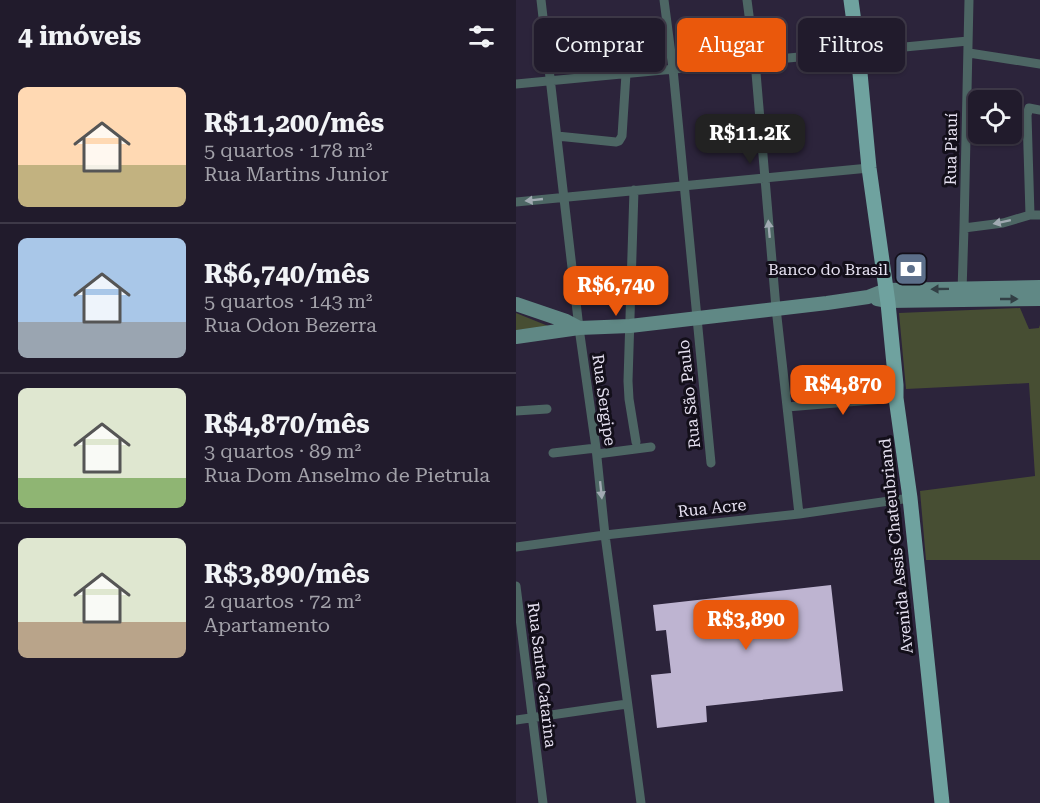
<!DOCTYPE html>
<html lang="pt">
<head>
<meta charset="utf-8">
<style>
  :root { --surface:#211b2c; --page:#292434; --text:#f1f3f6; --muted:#a2a1a9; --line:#3e3948; --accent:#ea580c }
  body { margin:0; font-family:"Roboto Serif",serif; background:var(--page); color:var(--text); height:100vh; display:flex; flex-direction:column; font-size:22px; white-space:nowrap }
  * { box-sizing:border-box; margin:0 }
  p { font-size:20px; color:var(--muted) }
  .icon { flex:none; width:33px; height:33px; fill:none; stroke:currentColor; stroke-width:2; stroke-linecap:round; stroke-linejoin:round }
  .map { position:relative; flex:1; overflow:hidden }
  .sheet { display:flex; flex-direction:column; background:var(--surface); width:516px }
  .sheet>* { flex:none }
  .hud { position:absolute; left:18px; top:18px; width:416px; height:54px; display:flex; gap:12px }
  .controls { position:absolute; left:452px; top:90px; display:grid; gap:12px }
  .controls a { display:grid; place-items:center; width:54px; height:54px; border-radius:9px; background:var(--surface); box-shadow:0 2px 4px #0004,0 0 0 2px var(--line); font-size:30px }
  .price { position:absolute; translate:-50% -51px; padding:0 14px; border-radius:12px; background:var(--accent); color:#fff; font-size:20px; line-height:39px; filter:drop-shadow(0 2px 3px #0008) }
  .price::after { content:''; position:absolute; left:50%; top:36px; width:18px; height:14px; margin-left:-9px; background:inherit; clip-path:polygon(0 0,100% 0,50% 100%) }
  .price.selected { background:#222; color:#fff }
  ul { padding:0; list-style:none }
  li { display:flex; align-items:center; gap:18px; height:150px; padding:0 18px }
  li+li { border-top:2px solid var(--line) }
  li span { display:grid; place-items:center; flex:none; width:168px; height:120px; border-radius:9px; color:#555 }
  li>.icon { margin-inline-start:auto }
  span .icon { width:72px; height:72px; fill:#fffc; stroke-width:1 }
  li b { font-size:26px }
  h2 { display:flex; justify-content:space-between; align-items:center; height:72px; padding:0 18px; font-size:26px }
  .tag { padding:0 21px; border-radius:9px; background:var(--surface); box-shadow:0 2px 4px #0004,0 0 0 2px var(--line); font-size:21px; line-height:54px }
  .tag.selected { background:var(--accent); color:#fff }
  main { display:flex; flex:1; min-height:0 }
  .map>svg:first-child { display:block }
  .green { fill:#474e33 }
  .building { fill:#beb4d1 }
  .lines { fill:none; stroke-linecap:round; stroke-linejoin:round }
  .minor { stroke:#4d6664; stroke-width:9 }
  .secondary { stroke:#608885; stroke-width:14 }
  .primary { stroke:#6fa29f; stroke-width:15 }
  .oneway { fill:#a1aab2 }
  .oneway2 { fill:#323f45 }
  .labels { text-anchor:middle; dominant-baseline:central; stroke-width:6; stroke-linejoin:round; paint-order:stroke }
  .street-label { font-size:16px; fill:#e6e1f1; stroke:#130f1a }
  .poi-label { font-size:16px; fill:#e6e1f1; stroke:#130f1a; text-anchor:end }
</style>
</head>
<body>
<main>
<section class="sheet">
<h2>4 imóveis<svg class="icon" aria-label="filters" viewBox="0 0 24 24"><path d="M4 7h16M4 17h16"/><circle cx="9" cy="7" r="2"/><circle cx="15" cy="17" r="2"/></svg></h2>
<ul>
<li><span style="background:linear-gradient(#ffd9b3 65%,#c2b280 0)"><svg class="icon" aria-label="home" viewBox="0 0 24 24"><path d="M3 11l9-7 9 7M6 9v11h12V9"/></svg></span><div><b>R$11,200/mês</b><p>5 quartos · 178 m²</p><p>Rua Martins Junior</p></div></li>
<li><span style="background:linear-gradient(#a9c7e8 70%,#9aa5b1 0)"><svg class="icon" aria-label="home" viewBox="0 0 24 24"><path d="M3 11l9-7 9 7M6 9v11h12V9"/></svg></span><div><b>R$6,740/mês</b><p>5 quartos · 143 m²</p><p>Rua Odon Bezerra</p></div></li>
<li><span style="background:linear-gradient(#dfe7d0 75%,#8fb573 0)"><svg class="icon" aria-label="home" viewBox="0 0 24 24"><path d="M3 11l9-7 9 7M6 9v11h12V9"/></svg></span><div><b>R$4,870/mês</b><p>3 quartos · 89 m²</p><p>Rua Dom Anselmo de Pietrula</p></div></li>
<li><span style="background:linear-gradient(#dfe7d0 70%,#b9a48a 0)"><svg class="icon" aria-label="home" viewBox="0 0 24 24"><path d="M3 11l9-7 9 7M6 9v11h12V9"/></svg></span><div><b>R$3,890/mês</b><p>2 quartos · 72 m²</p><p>Apartamento</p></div></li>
</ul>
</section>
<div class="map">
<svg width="524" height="803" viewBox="0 0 524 803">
  <rect width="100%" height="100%" fill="#2c243b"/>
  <!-- green -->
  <path class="green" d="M504,308L513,329L523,328L524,325V560H410L404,491L519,476L513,383L390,389L383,313Z
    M0,313L37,328L0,330Z"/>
  <!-- building -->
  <path class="building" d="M315,585L327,691L190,706L191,722L141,728L135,675L155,673L150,630L140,631L137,605Z"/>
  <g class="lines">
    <!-- minor -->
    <path class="minor" d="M25,0L63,328L80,448L89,535L125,803
      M148,0L157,69L195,463
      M231,0L239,61L260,308L283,514
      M453,53L524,64
      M0,84L452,41
      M41,136L100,142L103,141L106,136L110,74
      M118,190L112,381L113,399L120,442
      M0,202L353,168
      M514,215L511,115L513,108L524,110
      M448,228L487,223L514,215H524
      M446,291L448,228L453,0
      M271,407L380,398
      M0,411L31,409
      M37,453L80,448
      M81,454L135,447
      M0,547L89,535L283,514L394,498
      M0,586L27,803
      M0,720L111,704"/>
    <!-- secondary -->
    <path class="secondary" d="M361,299L372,301L524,299
      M0,304L50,321L63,328
      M0,337L63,328L114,326L311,303L352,297L370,290L524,287"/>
    <!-- primary -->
    <path class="primary" d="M335,0L342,52L353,168L372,303L380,385V398L394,498L426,803"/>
  </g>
  <!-- one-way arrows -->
  <defs><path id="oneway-solid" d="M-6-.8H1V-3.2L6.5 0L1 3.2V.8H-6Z" transform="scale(1.5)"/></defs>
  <g class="oneway">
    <use href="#oneway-solid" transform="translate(18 200) rotate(174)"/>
    <use href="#oneway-solid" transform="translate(486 222) rotate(168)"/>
    <use href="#oneway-solid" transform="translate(253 229) rotate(-95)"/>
    <use href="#oneway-solid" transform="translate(85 490) rotate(84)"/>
  </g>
  <g class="oneway2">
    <use href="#oneway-solid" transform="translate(424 289) rotate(179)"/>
    <use href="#oneway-solid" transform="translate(493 299)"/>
  </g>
  <!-- icons -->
  <defs>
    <g id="bank-square" transform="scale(1.725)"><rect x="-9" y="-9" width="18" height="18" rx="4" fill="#5c6f8a" stroke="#130f1a"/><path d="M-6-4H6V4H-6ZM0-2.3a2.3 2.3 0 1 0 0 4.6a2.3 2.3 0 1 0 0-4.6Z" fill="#fff"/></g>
  </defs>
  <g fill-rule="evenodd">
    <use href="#bank-square" x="395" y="269"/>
  </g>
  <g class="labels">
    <!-- street labels -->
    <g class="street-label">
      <text transform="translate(435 149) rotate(-89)">Rua Piauí</text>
      <text transform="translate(173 394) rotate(-96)">Rua São Paulo</text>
      <text transform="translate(88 400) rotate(82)">Rua Sergipe</text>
      <text transform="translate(196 508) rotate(-6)">Rua Acre</text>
      <text transform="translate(380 546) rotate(-96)">Avenida Assis Chateubriand</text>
      <text transform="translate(26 675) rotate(83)">Rua Santa Catarina</text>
    </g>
    <!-- poi labels -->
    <g class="poi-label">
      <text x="372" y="269">Banco do Brasil</text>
    </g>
  </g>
</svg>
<div class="controls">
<a><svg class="icon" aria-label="locate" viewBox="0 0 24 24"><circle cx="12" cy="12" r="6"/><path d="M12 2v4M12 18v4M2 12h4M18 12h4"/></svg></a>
</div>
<b class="price selected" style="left:234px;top:165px">R$11.2K</b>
<b class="price" style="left:100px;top:317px">R$6,740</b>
<b class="price" style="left:327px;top:416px">R$4,870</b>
<b class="price" style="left:230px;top:651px">R$3,890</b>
<div class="hud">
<a class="tag">Comprar</a>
<a class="tag selected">Alugar</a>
<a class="tag">Filtros</a>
</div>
</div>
</main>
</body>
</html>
